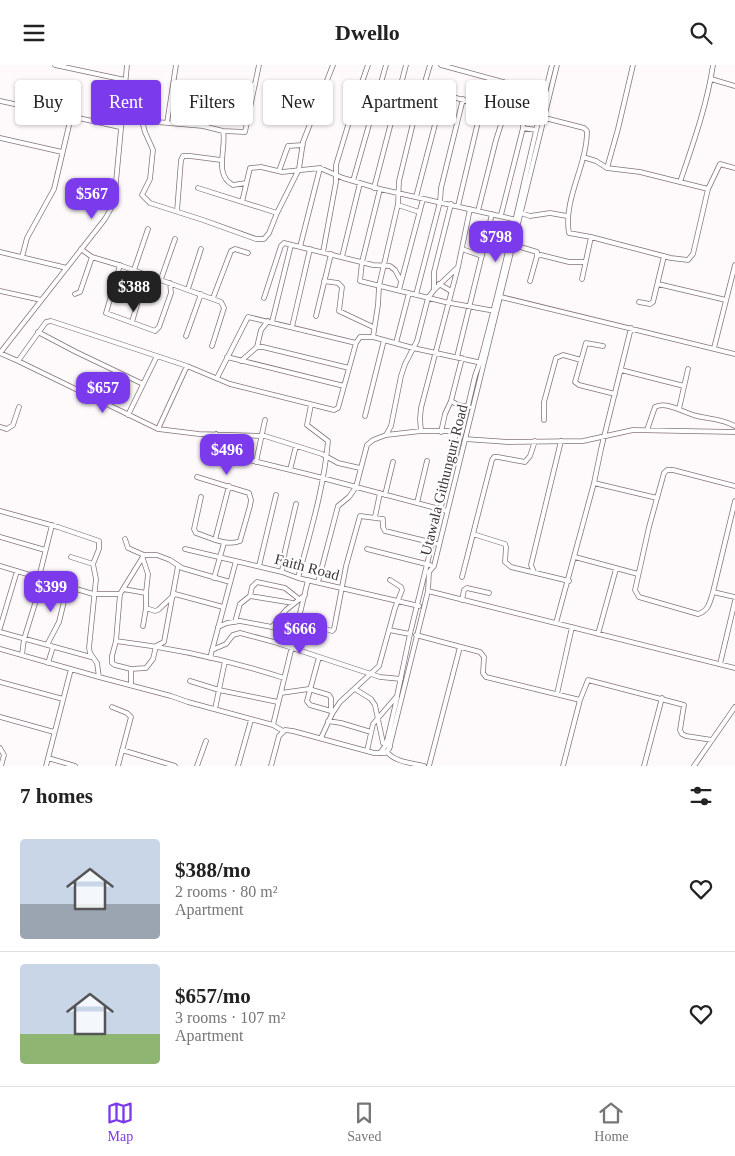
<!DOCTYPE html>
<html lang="en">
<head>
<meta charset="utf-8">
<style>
  :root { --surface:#fff; --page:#f6f6f6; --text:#222; --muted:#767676; --line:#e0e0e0; --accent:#7c3aed }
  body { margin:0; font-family:Georgia,serif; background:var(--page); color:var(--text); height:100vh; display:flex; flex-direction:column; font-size:19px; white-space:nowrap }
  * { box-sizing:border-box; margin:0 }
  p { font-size:16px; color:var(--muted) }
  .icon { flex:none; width:28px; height:28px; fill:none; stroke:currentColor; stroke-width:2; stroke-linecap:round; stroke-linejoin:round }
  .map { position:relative; height:701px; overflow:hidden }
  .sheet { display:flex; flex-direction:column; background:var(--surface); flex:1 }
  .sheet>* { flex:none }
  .hud { position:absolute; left:15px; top:15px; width:705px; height:45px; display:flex; gap:10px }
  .price { position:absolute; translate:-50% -42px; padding:0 11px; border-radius:10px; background:var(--accent); color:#fff; font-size:16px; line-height:32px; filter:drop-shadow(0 1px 2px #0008) }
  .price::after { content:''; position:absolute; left:50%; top:30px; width:15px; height:11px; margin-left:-8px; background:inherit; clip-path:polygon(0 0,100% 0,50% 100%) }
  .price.on { background:#222; color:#fff }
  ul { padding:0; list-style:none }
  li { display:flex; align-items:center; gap:15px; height:125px; padding:0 20px }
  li+li { border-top:1px solid var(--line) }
  li span { display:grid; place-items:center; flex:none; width:140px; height:100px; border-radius:5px; color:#555 }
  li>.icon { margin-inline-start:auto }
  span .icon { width:60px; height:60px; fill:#fffc; stroke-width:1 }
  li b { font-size:21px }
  h2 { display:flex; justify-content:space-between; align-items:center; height:60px; padding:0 20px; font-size:21px }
  .chip { padding:0 18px; border-radius:5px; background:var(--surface); box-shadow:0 1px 4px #0004; font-size:18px; line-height:45px }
  .chip.on { background:var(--accent); color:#fff }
  header { display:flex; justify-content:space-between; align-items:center; height:65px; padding:0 20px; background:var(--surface); font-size:22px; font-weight:600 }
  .tab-bar { display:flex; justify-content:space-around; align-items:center; height:70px; border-top:1px solid var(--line); background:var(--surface); font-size:14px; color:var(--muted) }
  .tab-bar a { display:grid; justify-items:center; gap:2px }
  .tab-bar .on { color:var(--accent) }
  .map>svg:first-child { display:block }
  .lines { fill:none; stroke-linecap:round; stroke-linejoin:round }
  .minor-casing { stroke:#85737c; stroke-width:5.5 }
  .minor { stroke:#fff; stroke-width:4 }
  .labels { text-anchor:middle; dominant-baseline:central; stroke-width:4.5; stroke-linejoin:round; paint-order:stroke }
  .street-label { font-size:15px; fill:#3f373b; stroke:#fff }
</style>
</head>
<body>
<header><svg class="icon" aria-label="menu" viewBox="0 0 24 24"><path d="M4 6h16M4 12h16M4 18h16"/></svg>Dwello<svg class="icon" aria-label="search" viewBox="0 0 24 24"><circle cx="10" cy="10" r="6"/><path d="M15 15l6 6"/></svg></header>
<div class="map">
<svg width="735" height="701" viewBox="0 0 735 701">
  <rect width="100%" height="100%" fill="#fef9fb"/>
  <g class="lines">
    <!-- minor casing -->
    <g class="minor-casing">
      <path id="minor" d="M55,0L125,15
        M441,0L547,29
        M711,14L735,21
        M423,24L523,51V63
        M0,36L120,62
        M280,42L301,29L319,34
        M438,50L457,57
        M545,53L584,63L587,66C587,101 563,134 569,168L591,172L671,193L688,195L693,189L708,124L720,99L735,103
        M122,54L203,61L223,66L245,67L259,0
        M142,56L145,67L153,85L150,114L142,130L150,138L203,155L256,174H264L269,168L277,148L299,104L303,77L333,0
        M167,58L176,0
        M203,61L215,18L255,20
        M223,66C227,82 213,110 233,120L246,118
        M0,73L62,87
        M583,92L596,96L607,103L640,107L708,124
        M607,103L618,64L633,0
        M279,106L288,81L303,80
        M353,116L386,0
        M680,117C693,79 707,40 713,0
        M198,123L277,148
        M374,123L406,0
        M380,124L362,197L360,216L445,237L495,246
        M416,132L443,29
        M242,137L250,103L261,102L282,107L320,103L343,113L380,124L517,155
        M398,140L419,147
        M458,141L482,40
        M177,146L181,95L183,91H190L221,95
        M478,146L496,75L505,47
        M521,148L530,151L550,148L567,151
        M501,150L523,63L536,65
        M514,180L537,187V191L541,190L569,197H585
        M300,182L320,103
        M81,184L92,192L122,201L221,237L224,243L212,281
        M462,184L482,191
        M0,187L67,203
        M323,187L336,117V100L356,34L368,0
        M22,192L27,173L54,124L71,52
        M342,192L360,118
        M120,200L106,248L155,266L159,262L171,228L170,218
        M134,205L148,164
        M161,214L175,174
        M582,214L591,172
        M324,216L338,218L342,222L339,246L373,262
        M530,216L537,191
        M439,219L451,226
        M658,219L726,235
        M188,224L201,184
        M399,225L423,134
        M434,225V207L451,139
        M0,226L41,235
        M75,229L80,227L92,192
        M416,230L440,137L441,123L463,34
        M501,232L735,289
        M213,233L231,186L235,184L248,188
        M264,233L281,181L284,178L373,200L390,201L395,205L401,216
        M639,237L650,239L653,237L664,191
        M316,251L331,189
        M132,257L146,209
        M272,257L291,180
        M292,262L310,184
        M38,267L76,287L143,319
        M186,271L201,229
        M373,272L378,240L379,221L398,139L399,116L414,54L430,0
        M396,278L409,228
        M603,281L586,278L575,317L579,320L615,329
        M257,282H263L349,303
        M714,283L735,200
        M0,288L18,296L46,257L51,256L187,301L230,319L334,345L338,343L356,278L360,272H373L413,283L482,298
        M0,288L105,154L114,138L127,0
        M227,292L344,321
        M457,292L492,149
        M462,293L451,336L458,340L469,342
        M18,296L158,364L199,369L265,371L322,389L338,398L360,403
        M241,296L257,282L261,265L268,256
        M621,305L684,321
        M217,313L248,252L356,278
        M679,344L688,304
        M128,350L157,291
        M365,351L384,275
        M544,355V337L556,293L563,290L581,295
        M0,362L7,364L13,360L19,342
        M158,364L187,301
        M647,365L655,342C668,336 683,348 697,351C710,354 722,354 735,361
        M421,366L420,354L421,343L458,202L470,144
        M441,367L445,349L451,336
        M216,369L231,389L245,394L311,410L447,446
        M386,370L421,366H462
        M465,374L508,377L583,376L633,365L735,367
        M256,397L265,355
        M290,405L296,381
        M197,412L249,428L251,435L250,441L240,476C227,482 209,472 196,468L194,464L201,432
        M594,418L657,433
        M735,421L673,405H667L664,408L649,462L635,525L639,532L698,549C709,546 710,536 713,527L735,532
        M385,430L393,397
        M417,438L427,396
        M0,446L58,462L99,476V484L93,499L96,514L89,583L90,588L97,598L99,612
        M375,452L380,428
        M473,469L492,395L494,392H498L525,397L530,391L535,376
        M0,472L45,485
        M125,474L128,483L144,490H157L170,495L182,503L230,517
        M215,475L229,421
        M185,484L282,507L298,513L419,541
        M367,484L430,500
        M71,492L93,499
        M575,492L638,509
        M143,494L148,509L146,528V543L143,561
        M0,501L93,529H120
        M259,501L276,430
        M282,507L285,486L296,439
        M534,507L531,500L561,376
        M39,512L52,460
        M462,512L473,469L505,479L506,482L505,497L511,502L569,516
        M214,513L224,478
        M298,513C310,468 324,423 328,376L307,360L311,340
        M318,517L338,441L349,432L356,422L367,380L373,375L386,370L391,361L401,311L405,299L417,276L428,233L434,225L458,202
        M123,524L146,528
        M428,526L735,603
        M713,527L735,436
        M250,531L293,538
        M462,535L464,525L467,523L489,528
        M146,543L155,546L158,545L175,529L223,542
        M235,557L240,539L250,531L252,522L257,517L285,523L299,534
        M556,558L594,418L601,384L631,263
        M298,561L320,562L332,566L334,564L346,501L360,451L383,454V462L385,466L438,479
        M218,562L227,558L240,556L272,562L286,545L305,530
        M0,563L17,506
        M389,565L410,569
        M0,567L91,592
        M598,569L616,504
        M416,570L480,587L484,592L483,608L486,612L580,635L563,701
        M116,576C173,583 229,595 284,613
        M47,580L59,557L68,520
        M0,584L99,612L171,631L188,637L273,660L283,666
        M212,585L226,579L233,570L240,568L274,577L380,612L401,614
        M22,590L24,574L43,513
        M319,592L307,636L310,640L331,646
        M210,593L236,496
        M48,598L53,582
        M720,599L735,536
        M131,604L146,603L153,594L156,581L164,577L178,501
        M190,616L219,625L278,637
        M0,617L63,634
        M131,620V604L115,600L112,598V591L116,576L120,529L144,490
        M355,624L371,634L375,640L383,678L390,682
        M281,628L309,624L329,630L331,633V647
        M557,629L572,562
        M580,635L588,615L684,640L680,665L682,669L686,671L712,675
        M112,642L127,648L131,652L118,701
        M215,644L225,596
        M0,652L54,667
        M328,656L341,658L371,667
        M273,660L308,515
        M321,673L332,649L340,637L379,601L395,543L402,525L401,522L390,515
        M0,683L4,690L1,701
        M122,685L175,701
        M367,686L373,659L397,631L410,569L447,417L462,366L475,311L480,297C507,199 527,99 552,0
        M387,687C395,697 412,698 424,701
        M380,688L386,680L397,633
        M48,693L75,701
        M46,701L71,604
        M197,701L206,676
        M238,701L251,655
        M271,701L279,671L285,665L293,666L374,688H385L389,684L428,526L429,507L434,501L557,0
        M429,701L460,582
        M644,701L662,633
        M694,701L735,642"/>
    </g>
    <!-- minor -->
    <use href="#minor" class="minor"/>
  </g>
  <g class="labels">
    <!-- street labels -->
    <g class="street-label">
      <text transform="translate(444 415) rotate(-76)">Utawala Githunguri Road</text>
      <text transform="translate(307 502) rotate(15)">Faith Road</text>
    </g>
  </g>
</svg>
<b class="price" style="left:92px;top:155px">$567</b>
<b class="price" style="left:496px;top:198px">$798</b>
<b class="price on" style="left:134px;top:248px">$388</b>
<b class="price" style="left:103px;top:349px">$657</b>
<b class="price" style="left:227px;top:411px">$496</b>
<b class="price" style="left:51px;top:548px">$399</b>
<b class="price" style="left:300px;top:590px">$666</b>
<div class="hud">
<a class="chip">Buy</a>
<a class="chip on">Rent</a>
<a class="chip">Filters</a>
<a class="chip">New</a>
<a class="chip">Apartment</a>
<a class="chip">House</a>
</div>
</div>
<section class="sheet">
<h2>7 homes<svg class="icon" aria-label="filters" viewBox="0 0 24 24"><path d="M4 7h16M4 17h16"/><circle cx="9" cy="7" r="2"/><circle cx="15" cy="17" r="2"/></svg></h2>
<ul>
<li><span style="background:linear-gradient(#c9d6e8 65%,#9aa5b1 0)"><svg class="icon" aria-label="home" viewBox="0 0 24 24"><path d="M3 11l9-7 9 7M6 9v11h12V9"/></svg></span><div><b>$388/mo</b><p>2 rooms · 80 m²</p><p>Apartment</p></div><svg class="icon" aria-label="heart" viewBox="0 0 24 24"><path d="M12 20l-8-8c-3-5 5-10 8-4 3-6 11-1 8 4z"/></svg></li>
<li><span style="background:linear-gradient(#c9d6e8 70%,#8fb573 0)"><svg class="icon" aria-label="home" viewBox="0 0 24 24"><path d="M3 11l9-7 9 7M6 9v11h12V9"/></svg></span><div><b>$657/mo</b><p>3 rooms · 107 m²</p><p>Apartment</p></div><svg class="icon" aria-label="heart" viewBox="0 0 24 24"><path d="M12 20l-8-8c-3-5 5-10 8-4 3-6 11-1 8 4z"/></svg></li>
</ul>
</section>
<nav class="tab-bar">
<a class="on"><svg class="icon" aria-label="map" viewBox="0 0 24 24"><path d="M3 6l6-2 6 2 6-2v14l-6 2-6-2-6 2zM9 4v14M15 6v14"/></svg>Map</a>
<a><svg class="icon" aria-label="saved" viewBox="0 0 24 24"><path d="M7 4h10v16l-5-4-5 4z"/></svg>Saved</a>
<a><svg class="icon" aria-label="home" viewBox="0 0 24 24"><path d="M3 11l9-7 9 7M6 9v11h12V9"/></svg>Home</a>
</nav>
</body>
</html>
